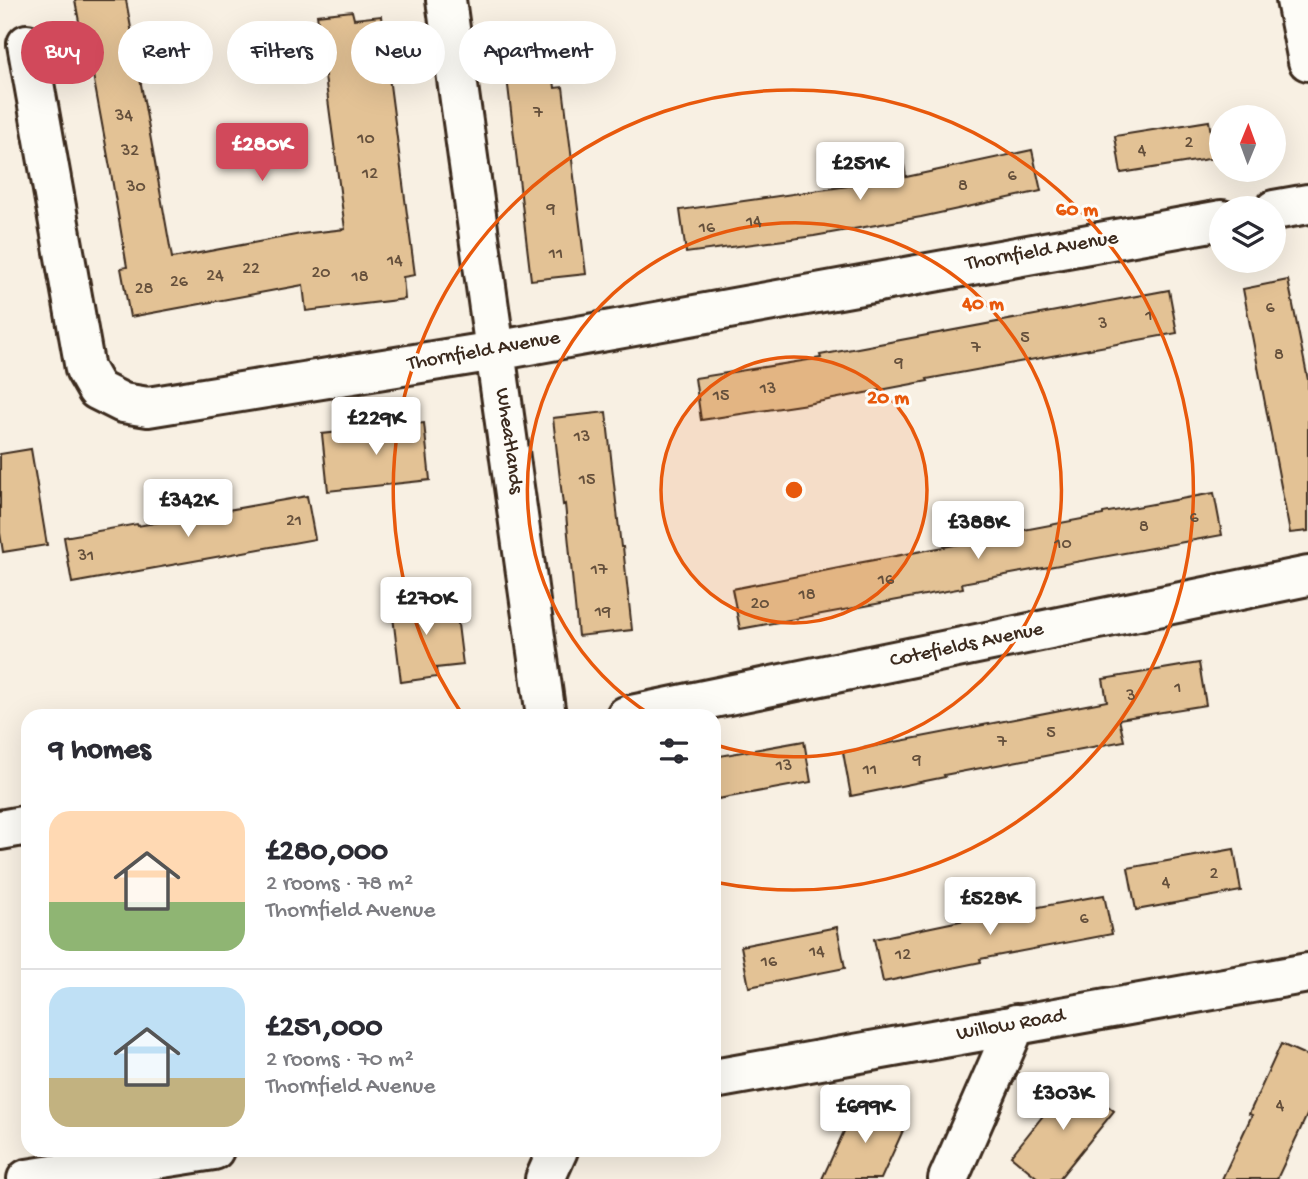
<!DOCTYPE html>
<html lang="en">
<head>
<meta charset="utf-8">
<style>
  :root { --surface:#fff; --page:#f2f2f3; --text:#2b2b33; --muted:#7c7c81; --line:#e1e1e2; --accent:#d1495b }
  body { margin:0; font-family:"Gochi Hand",sans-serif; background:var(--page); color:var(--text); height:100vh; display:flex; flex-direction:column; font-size:26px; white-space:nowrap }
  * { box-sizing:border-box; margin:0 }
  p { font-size:23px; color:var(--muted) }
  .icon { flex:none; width:38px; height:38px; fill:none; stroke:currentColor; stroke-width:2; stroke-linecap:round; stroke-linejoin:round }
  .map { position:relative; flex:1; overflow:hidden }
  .sheet { position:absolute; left:21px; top:709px; width:700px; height:448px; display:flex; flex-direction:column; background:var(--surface); border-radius:21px; box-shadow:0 7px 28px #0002 }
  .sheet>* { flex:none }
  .hud { position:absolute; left:21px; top:21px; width:700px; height:63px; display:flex; gap:14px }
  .needle { width:46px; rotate:1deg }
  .controls { position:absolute; left:1209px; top:105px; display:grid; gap:14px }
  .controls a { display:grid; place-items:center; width:77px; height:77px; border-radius:50%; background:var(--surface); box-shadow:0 7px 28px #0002; font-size:35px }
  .price { position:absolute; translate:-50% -60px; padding:0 16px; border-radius:7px; background:#fff; color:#222; font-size:23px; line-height:46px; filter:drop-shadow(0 2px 4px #0008) }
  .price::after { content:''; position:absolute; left:50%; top:42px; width:21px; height:16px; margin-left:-10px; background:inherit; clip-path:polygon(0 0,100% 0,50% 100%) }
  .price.selected { background:var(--accent); color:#fff }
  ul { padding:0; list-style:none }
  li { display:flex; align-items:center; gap:21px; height:175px; padding:0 28px }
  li+li { border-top:2px solid var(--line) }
  li span { display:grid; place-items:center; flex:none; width:196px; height:140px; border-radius:21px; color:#555 }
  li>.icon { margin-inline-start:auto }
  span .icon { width:84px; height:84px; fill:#fffc; stroke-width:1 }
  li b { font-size:30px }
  h2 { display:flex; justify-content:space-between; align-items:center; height:84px; padding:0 28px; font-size:30px }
  .pill { padding:0 24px; border-radius:32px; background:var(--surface); box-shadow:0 7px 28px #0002; font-size:24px; line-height:63px }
  .pill.selected { background:var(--accent); color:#fff }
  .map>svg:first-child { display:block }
  .building { fill:#e3c295; stroke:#3b2a1e; stroke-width:2 }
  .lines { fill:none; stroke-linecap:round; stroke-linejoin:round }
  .minor-casing { stroke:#3b2a1e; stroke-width:44 }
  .minor { stroke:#fdfcf7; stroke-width:38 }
  .ring { fill:none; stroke:#e8590c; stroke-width:3.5 }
  .labels { text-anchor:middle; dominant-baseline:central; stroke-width:6; stroke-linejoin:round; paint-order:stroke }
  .number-label { font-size:18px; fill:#65503c }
  .street-label { font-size:21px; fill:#3b2a1e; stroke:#fdfcf7 }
  .centre { fill:#e8590c; stroke:#fdfcf7; stroke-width:3.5 }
  .ring-label { font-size:21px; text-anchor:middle; font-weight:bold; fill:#e8590c; stroke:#fdfcf7; stroke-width:6; stroke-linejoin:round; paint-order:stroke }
</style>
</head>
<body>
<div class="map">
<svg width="1308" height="1179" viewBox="0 0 1308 1179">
  <rect width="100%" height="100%" fill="#f8f0e3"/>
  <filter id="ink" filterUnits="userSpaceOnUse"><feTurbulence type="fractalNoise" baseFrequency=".0143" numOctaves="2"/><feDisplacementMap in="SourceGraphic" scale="14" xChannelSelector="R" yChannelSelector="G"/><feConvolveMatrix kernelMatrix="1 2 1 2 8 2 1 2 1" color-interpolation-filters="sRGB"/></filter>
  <g filter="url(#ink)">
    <!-- building -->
    <path class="building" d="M75,0H126L172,258L301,234L345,229L317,15L352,11L354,19L381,16L415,275L403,277L405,299L306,311L303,285L130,317L121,268L127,267L111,173L86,37L82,38Z
      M550,46L555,88L563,87L586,274L531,280L504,52Z
      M1209,121L1215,158L1121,173L1115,136Z
      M1032,150L1041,191L921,217L814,236L686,253L680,210L856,185L853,161L902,152L906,177Z
      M1288,280L1308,380V531L1290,533L1243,289Z
      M1169,290L1177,333L927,379L928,381L807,404L701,420L695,378L821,358L820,355Z
      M606,412L621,547H623L632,630L578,636L565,504L563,505L553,418Z
      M424,423L430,480L328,491L322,434Z
      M31,449L47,545L3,552L0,533V454Z
      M1214,493L1222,535L962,583L963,588L740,629L732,589L859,564L858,563L987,539V537L1103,515V513Z
      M307,496L315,539L72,583L64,537L137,524L138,526Z
      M426,595L427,603L455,600L463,665L436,668L437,677L401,682L391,600Z
      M1199,663L1206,705L1119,719L1124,741L944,775L945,777L851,796L843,752L1107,701L1103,679Z
      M804,741L811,782L718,799L714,777V757Z
      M1234,849L1241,891L1136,910L1128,868Z
      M1104,895L1112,934L980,959L981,962L883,982L874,939L1022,908L1023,910Z
      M837,927L845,968L749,987L741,946Z
      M1281,1044L1308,1056V1113L1277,1179H1222L1252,1115L1249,1114Z
      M1073,1078L1114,1111L1059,1179H1039L1011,1156Z
      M858,1101L906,1124L881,1179H822Z"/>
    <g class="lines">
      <!-- minor casing -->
      <g class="minor-casing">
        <path id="minor" d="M446,0L546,716
          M1296,0L1308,61
          M27,44L85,369L97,390L123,403L148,407L495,351L1222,220
          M1274,210L1308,204
          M626,716L1308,576
          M0,830L28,825
          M714,1079L1308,973
          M27,1179L214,1150
          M545,1179L558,1150
          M948,1179L1016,1024"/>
      </g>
      <!-- minor -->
      <use href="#minor" class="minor"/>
    </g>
  </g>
  <!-- distance rings -->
  <circle cx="794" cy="490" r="133" fill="#e8590c" fill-opacity=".12"/>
  <g class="ring">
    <circle cx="794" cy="490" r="133"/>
    <path d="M651 715A267 267 0 1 1 716 745"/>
    <path d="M462 714A400 400 0 1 1 714 882"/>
  </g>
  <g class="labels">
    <!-- number labels -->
    <g class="number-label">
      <text x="538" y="113">7</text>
      <text x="124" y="116">34</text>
      <text x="366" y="139">10</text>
      <text x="1189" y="143">2</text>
      <text x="130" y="151">32</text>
      <text x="1142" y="151">4</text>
      <text x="370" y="174">12</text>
      <text x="1012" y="176">6</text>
      <text x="963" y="186">8</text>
      <text x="136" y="187">30</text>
      <text x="551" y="209">9</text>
      <text x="754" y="222">14</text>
      <text x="707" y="228">16</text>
      <text x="556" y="254">11</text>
      <text x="395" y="261">14</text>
      <text x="251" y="269">22</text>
      <text x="321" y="273">20</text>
      <text x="215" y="276">24</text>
      <text x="360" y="277">18</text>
      <text x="179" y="282">26</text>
      <text x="144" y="289">28</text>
      <text x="1270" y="308">6</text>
      <text x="1149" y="316">1</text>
      <text x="1103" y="324">3</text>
      <text x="1025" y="338">5</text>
      <text x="976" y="348">7</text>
      <text x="1279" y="355">8</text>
      <text x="899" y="363">9</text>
      <text x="768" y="389">13</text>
      <text x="721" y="396">15</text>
      <text x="582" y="437">13</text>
      <text x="587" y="480">15</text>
      <text x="1194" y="518">6</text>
      <text x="294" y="521">21</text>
      <text x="1144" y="527">8</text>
      <text x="1063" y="544">10</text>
      <text x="86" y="556">31</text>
      <text x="599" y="570">17</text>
      <text x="886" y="580">16</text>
      <text x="807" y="595">18</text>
      <text x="760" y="604">20</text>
      <text x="603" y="612">19</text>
      <text x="1178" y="688">1</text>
      <text x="1131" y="696">3</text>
      <text x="1051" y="733">5</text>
      <text x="1002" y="742">7</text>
      <text x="917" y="760">9</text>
      <text x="784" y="766">13</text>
      <text x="870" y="770">11</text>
      <text x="1214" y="874">2</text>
      <text x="1166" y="883">4</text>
      <text x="1084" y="919">6</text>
      <text x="817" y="952">14</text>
      <text x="903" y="955">12</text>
      <text x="769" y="962">16</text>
      <text x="1280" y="1106">4</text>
    </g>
    <!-- street labels -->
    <g class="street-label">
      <text transform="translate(1042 252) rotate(-10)">Thornfield Avenue</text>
      <text transform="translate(484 352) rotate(-10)">Thornfield Avenue</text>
      <text transform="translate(508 441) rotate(82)">Wheatlands</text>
      <text transform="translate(967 646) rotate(-12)">Cotefields Avenue</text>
      <text transform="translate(1011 1026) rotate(-10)">Willow Road</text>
    </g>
  </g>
  <circle cx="794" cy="490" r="10" class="centre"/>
  <g class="ring-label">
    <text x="1077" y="215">60 m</text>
    <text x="983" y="309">40 m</text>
    <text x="888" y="403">20 m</text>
  </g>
</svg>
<div class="controls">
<a><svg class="needle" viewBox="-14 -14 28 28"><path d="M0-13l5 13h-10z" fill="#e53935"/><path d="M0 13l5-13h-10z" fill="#7c7c81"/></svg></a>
<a><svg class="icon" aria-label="layers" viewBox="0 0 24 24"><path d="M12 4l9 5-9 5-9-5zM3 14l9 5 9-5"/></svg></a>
</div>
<b class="price selected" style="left:262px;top:183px">£280K</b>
<b class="price" style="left:860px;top:202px">£251K</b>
<b class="price" style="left:376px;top:457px">£229K</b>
<b class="price" style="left:188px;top:539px">£342K</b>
<b class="price" style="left:978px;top:561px">£388K</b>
<b class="price" style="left:426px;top:637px">£270K</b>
<b class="price" style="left:990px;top:937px">£528K</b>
<b class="price" style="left:1063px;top:1132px">£303K</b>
<b class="price" style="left:865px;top:1145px">£699K</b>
<div class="hud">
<a class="pill selected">Buy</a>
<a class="pill">Rent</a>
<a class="pill">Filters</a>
<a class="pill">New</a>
<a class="pill">Apartment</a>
</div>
<section class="sheet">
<h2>9 homes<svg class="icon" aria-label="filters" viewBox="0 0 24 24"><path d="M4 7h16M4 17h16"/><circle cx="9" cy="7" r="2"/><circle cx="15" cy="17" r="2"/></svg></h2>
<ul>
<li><span style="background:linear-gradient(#ffd9b3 65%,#8fb573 0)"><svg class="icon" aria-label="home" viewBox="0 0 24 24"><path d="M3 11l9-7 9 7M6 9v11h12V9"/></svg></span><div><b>£280,000</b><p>2 rooms · 78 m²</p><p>Thornfield Avenue</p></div></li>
<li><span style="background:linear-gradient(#bfe0f5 65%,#c2b280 0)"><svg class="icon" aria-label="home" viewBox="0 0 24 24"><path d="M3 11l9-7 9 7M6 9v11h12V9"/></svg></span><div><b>£251,000</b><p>2 rooms · 70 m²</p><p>Thornfield Avenue</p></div></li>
</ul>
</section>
</div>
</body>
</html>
